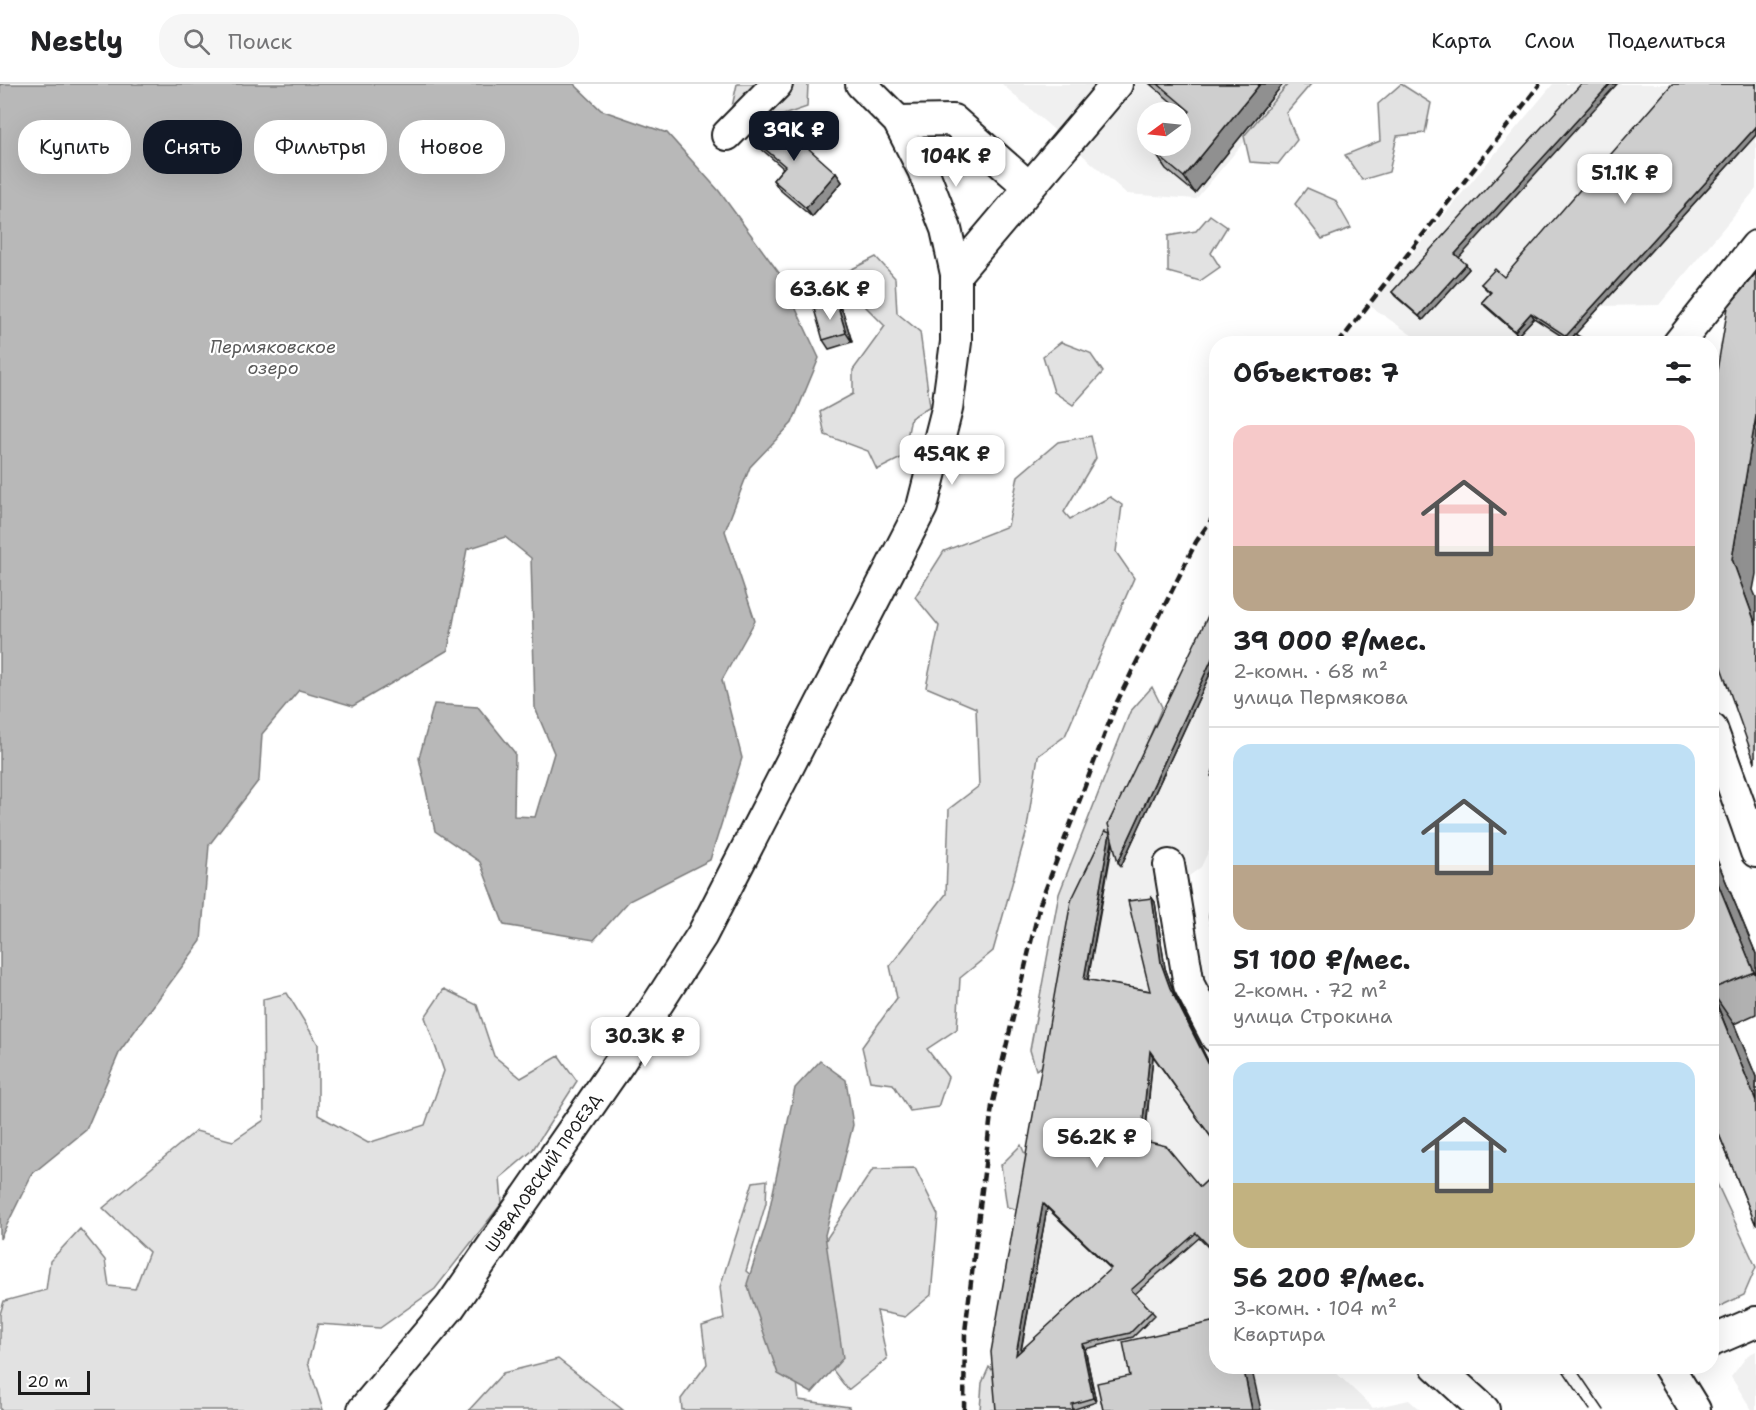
<!DOCTYPE html>
<html lang="ru">
<head>
<meta charset="utf-8">
<style>
  :root { --surface:#fff; --page:#f6f6f6; --text:#202124; --muted:#757577; --line:#e0e0e0; --accent:#111827 }
  body { margin:0; font-family:"Shantell Sans",sans-serif; background:var(--page); color:var(--text); height:100vh; display:flex; flex-direction:column; font-size:22px; white-space:nowrap }
  * { box-sizing:border-box; margin:0 }
  p { font-size:20px; color:var(--muted) }
  .icon { flex:none; width:33px; height:33px; fill:none; stroke:currentColor; stroke-width:2; stroke-linecap:round; stroke-linejoin:round }
  .map { position:relative; flex:1; overflow:hidden }
  .details { position:absolute; left:1209px; top:252px; width:510px; height:1038px; display:flex; flex-direction:column; background:var(--surface); border-radius:24px; box-shadow:0 6px 24px #0002 }
  .details>* { flex:none }
  .banner { position:absolute; left:18px; top:36px; width:570px; height:54px; display:flex; gap:12px }
  .needle { width:39px; rotate:255deg }
  .buttons { position:absolute; left:1137px; top:18px; display:grid; gap:12px }
  .buttons a { display:grid; place-items:center; width:54px; height:54px; border-radius:50%; background:var(--surface); box-shadow:0 6px 24px #0002; font-size:30px }
  .scale { position:absolute; left:18px; bottom:15px; width:72px; box-sizing:border-box; padding-left:6px; border:3px solid #1c1c1c; border-top:0; font-size:16px; line-height:21px; white-space:nowrap; color:#1c1c1c; -webkit-text-stroke:4px #fff; paint-order:stroke }
  .price { position:absolute; translate:-50% -51px; padding:0 14px; border-radius:12px; background:#fff; color:#222; font-size:20px; line-height:39px; filter:drop-shadow(0 2px 3px #0008) }
  .price::after { content:''; position:absolute; left:50%; top:36px; width:18px; height:14px; margin-left:-9px; background:inherit; clip-path:polygon(0 0,100% 0,50% 100%) }
  .price.current { background:var(--accent); color:#fff }
  ul { padding:0; list-style:none }
  li { display:grid; align-content:center; gap:12px; height:318px; padding:0 24px }
  li+li { border-top:2px solid var(--line) }
  li span { display:grid; place-items:center; height:186px; border-radius:18px; color:#555 }
  li>.icon { margin-inline-start:auto }
  span .icon { width:108px; height:108px; fill:#fffc; stroke-width:1 }
  li b { font-size:26px }
  h2 { display:flex; justify-content:space-between; align-items:center; height:72px; padding:0 24px; font-size:26px }
  .pill { padding:0 21px; border-radius:24px; background:var(--surface); box-shadow:0 6px 24px #0002; font-size:21px; line-height:54px }
  .pill.current { background:var(--accent); color:#fff }
  header { display:flex; align-items:center; gap:36px; box-sizing:border-box; height:84px; padding:0 30px; background:var(--surface); border-bottom:2px solid var(--line) }
  header strong { font-size:28px }
  nav { display:flex; gap:33px; margin-inline-start:auto; font-size:21px }
  .search { width:420px; height:54px; background:var(--page); display:flex; align-items:center; gap:15px; box-sizing:border-box; padding:0 21px; border-radius:24px; color:var(--muted); font-size:22px }
  .map>svg:first-child { display:block }
  .built { fill:#f0f0f0; fill-rule:evenodd }
  .green { fill:#e2e2e2; stroke:#7f7f7f; stroke-width:1.5 }
  .water { fill:#b8b8b8; stroke:#7a7a7a; stroke-width:1.5 }
  .lines { fill:none; stroke-linecap:round; stroke-linejoin:round }
  .minor-casing { stroke:#1c1c1c; stroke-width:34 }
  .minor { stroke:#fff; stroke-width:30 }
  .tram { stroke:#1c1c1c; stroke-width:1.5 }
  .rail { stroke:#1c1c1c; stroke-width:4.5; stroke-dasharray:9 4.5; stroke-linecap:butt }
  .wall { fill:#b1b1b1; stroke:#1c1c1c; stroke-width:1.5; fill-rule:evenodd }
  .shaded-wall { fill:#909090; stroke:#1c1c1c; stroke-width:1.5 }
  .building { fill:#cecece; stroke:#1c1c1c; stroke-width:1.5; fill-rule:evenodd }
  .labels { text-anchor:middle; dominant-baseline:central; stroke-width:4.5; stroke-linejoin:round; paint-order:stroke }
  .street-label { font-size:16px; fill:#1c1c1c; stroke:#fff }
  .water-label { font-size:18px; font-style:italic; fill:#5a5a5a; stroke:#fff }
</style>
</head>
<body>
<header>
<strong>Nestly</strong>
<div class="search"><svg class="icon" aria-label="search" viewBox="0 0 24 24"><circle cx="10" cy="10" r="6"/><path d="M15 15l6 6"/></svg>Поиск</div>
<nav><a>Карта</a><a>Слои</a><a>Поделиться</a></nav>
</header>
<div class="map">
<svg width="1756" height="1326" viewBox="0 0 1756 1326">
  <rect width="100%" height="100%" fill="#fff"/>
  <filter id="ink" filterUnits="userSpaceOnUse"><feTurbulence type="fractalNoise" baseFrequency=".0167" numOctaves="2"/><feDisplacementMap in="SourceGraphic" scale="12" xChannelSelector="R" yChannelSelector="G"/><feConvolveMatrix kernelMatrix="1 2 1 2 8 2 1 2 1" color-interpolation-filters="sRGB"/></filter>
  <g filter="url(#ink)">
    <!-- built -->
    <path class="built" d="M1002,0H1293L1196,115L1127,110ZM1148,28H1180V62H1148Z
      M1553,0H1756V105L1659,221L1599,222L1566,260L1423,259L1369,221Z
      M1216,526V751L1201,783L1155,818L1165,884L1216,992V1282L1330,1283L1373,1324L1409,1316L1420,1326H998L1074,822Z
      M1756,1267V1326H1752L1731,1293L1748,1271Z"/>
    <!-- green -->
    <path class="green" d="M737,0H808L807,23L757,40L731,27Z
      M1288,0H1311L1286,29L1297,56L1278,80L1250,78L1244,52Z
      M1401,0L1431,19L1425,49L1397,52L1389,88L1362,96L1345,71L1380,57L1378,20Z
      M1307,104L1335,116L1351,144L1322,155L1295,120Z
      M1210,131L1227,143L1211,169L1220,183L1200,197L1168,188V152L1196,147Z
      M876,173L895,194L897,229L920,248L930,322L911,334L903,373L877,386L868,367L825,351L820,328L853,310V286L885,242L854,211L848,187Z
      M1061,258L1090,269L1103,288L1073,321L1054,308L1043,272Z
      M1091,352L1096,374L1064,428L1070,435L1110,413L1122,421L1116,468L1134,494L1065,652L1038,672L1026,750L993,867L960,894L957,945L927,965L948,993L938,1023L910,1027L893,1000L870,997L862,963L897,914L890,882L946,810L949,725L979,702L976,624L926,603L939,542L915,513L944,467L1008,442L1018,392L1058,358Z
      M1152,603L1162,623L1078,825L1052,977L1036,986L1030,966L1059,810L1130,628Z
      M444,905L477,921L494,972L521,994L559,972L577,997L532,1067L500,1094L502,1119L435,1205L380,1244L318,1240L308,1279L323,1326H0V1230L4,1217L46,1206L50,1177L80,1145L105,1176L109,1202L135,1205L149,1168L103,1124L196,1047L233,1057L264,1036L263,915L287,909L318,960V1031L368,1059L425,1041L444,987L425,933Z
      M1021,1061L1032,1087L1024,1127L1007,1123L1001,1081Z
      M915,1084L938,1131L931,1211L905,1233L877,1227L887,1275L848,1306L813,1260L811,1178L873,1085Z
      M1712,1089L1756,1183L1744,1211L1712,1226Z
      M767,1096L766,1119L746,1187L789,1224L799,1316L849,1323L850,1326H682L681,1315L707,1280L702,1242L724,1235L720,1203L753,1098Z
      M558,1275L623,1326H469L503,1289Z
      M989,1283L1000,1293L1003,1326H980L982,1299Z"/>
    <!-- water -->
    <path class="water" d="M0,0H574L601,26L667,49L719,107L779,189L819,274L792,339L750,383L725,447L755,537L722,596L742,674L710,776L629,817L594,856L504,841L480,778L435,747L419,674L434,620L478,623L515,669L514,732L535,733L554,669L535,624L531,474L505,453L467,465L448,566L353,622L299,606L262,650L259,696L209,761L201,857L120,967L86,1046L32,1090L0,1155Z
      M820,977L846,996L853,1041L825,1151L843,1274L812,1309L778,1290L747,1200L767,1137L795,1004Z"/>
    <g class="lines">
      <!-- minor casing -->
      <g class="minor-casing">
        <path id="minor" d="M898,37L953,36L1029,103
          M727,51L777,0
          M956,190L1117,0
          M1678,260L1756,162
          M1712,645L1747,742L1756,739
          M1747,742L1756,768
          M1169,781L1189,901L1216,953
          M1712,1257L1756,1238
          M1436,1282L1484,1326
          M1668,1282L1695,1326
          M363,1326L450,1223L620,978L702,851L922,423L947,325L956,258V190L946,145L923,86L898,37L861,0"/>
      </g>
      <!-- minor -->
      <use href="#minor" class="minor"/>
      <!-- tram -->
      <path class="tram" d="M1216,785L1209,833L1216,866
        M1560,1282L1590,1326
        M1574,1282L1604,1326"/>
      <!-- rail -->
      <path class="rail" d="M1338,260L1540,0
        M964,1326L965,1248L992,1022L1040,820L1117,618L1196,458L1216,429"/>
    </g>
    <!-- wall -->
    <path class="wall" d="M1150,0H1283L1195,109L1166,85L1155,69L1187,31Z
      M1756,0V51L1569,257L1534,234L1518,251L1485,222L1482,218L1490,209L1481,200L1504,193Z
      M751,53L836,89L842,98L812,133L779,105L773,96L783,84L758,62Z
      M1459,174L1469,185L1423,236L1395,212L1392,208Z
      M837,219L843,228L852,258L829,265L823,256Z
      M1216,515V577L1121,782L1113,758L1088,896L1150,907L1152,814L1155,818L1165,884L1174,909L1216,993V1060L1153,972L1145,1057L1200,1103L1216,1088V1171L1199,1154L1135,1210L1155,1231L1133,1253L1085,1265L1096,1318L1075,1325L996,1326L1111,749ZM1047,1124L1111,1185L1021,1267Z
      M1712,764L1756,870V930L1734,940L1756,993V1141L1712,1033Z"/>
    <!-- shaded-wall -->
    <path class="shaded-wall" d="M1260,0H1283L1195,109L1184,93Z
      M1610,0H1617L1458,175L1455,170Z
      M1756,43V51L1569,257L1566,252Z
      M836,89L842,98L812,133L806,124Z
      M1466,180L1469,185L1423,236L1419,232Z
      M837,219L843,228L852,258L846,249Z
      M1531,229L1534,234L1518,251L1515,247Z
      M1756,332V490L1753,506L1756,513V541L1732,475Z
      M1216,566V577L1121,782L1118,778Z
      M1110,749L1113,753L1087,899L1084,895Z
      M1712,764L1756,870V891L1754,888L1712,785Z
      M1152,814L1155,818L1165,884L1174,909L1216,993V995L1170,904L1161,879Z
      M1712,908L1734,940L1756,993V1017Z
      M1150,967L1153,972L1144,1060L1141,1056Z
      M1043,1119L1047,1124L1019,1276L1016,1271Z
      M1082,1260L1085,1265L1096,1318L1093,1314Z
      M1243,1282H1251L1261,1326H1252Z"/>
    <!-- building -->
    <path class="building" d="M1158,0H1260L1184,93L1155,69L1162,62H1180V39L1190,27Z
      M1581,0H1610L1455,170L1466,180L1419,232L1392,208Z
      M1672,0H1756V43L1566,252L1531,229L1515,247L1482,218L1491,208L1481,200L1495,185L1504,193Z
      M771,31L836,89L806,124L773,96L785,82L751,53Z
      M1756,189V332L1732,475L1756,541L1755,679L1712,558V315L1728,223Z
      M837,219L846,249L823,256L814,225Z
      M1575,250L1592,260H1570Z
      M1216,515V566L1118,778L1108,740Z
      M1216,679V694L1211,692Z
      M1105,747L1110,749L1084,895L1150,907L1128,817L1152,814L1161,879L1170,904L1216,995V1060L1150,967L1141,1056L1166,1062L1200,1103L1216,1088V1169L1196,1149L1131,1206L1152,1227L1130,1249L1082,1260L1093,1314L1072,1320L1073,1326H996L991,1268L1071,817ZM1043,1119L1111,1184L1016,1271Z
      M1712,785L1754,888L1712,905Z
      M1712,909L1756,1017V1141L1712,1033Z
      M1216,1237V1282H1243L1252,1326H1103L1097,1299L1130,1292L1123,1258Z"/>
  </g>
  <g class="labels">
    <!-- street labels -->
    <g class="street-label">
      <text transform="translate(543 1089) rotate(-55)">ШУВАЛОВСКИЙ ПРОЕЗД</text>
    </g>
    <!-- water labels -->
    <g class="water-label">
      <text x="273" y="263">Пермяковское<tspan x="273" dy="21">озеро</tspan></text>
    </g>
  </g>
</svg>
<div class="buttons">
<a><svg class="needle" viewBox="-14 -14 28 28"><path d="M0-13l5 13h-10z" fill="#e53935"/><path d="M0 13l5-13h-10z" fill="#757577"/></svg></a>
</div>
<div class="scale">20 m</div>
<b class="price current" style="left:794px;top:78px">39K ₽</b>
<b class="price" style="left:956px;top:104px">104K ₽</b>
<b class="price" style="left:1625px;top:121px">51.1K ₽</b>
<b class="price" style="left:830px;top:237px">63.6K ₽</b>
<b class="price" style="left:952px;top:402px">45.9K ₽</b>
<b class="price" style="left:645px;top:984px">30.3K ₽</b>
<b class="price" style="left:1097px;top:1085px">56.2K ₽</b>
<div class="banner">
<a class="pill">Купить</a>
<a class="pill current">Снять</a>
<a class="pill">Фильтры</a>
<a class="pill">Новое</a>
</div>
<section class="details">
<h2>Объектов: 7<svg class="icon" aria-label="filters" viewBox="0 0 24 24"><path d="M4 7h16M4 17h16"/><circle cx="9" cy="7" r="2"/><circle cx="15" cy="17" r="2"/></svg></h2>
<ul>
<li><span style="background:linear-gradient(#f6c9c9 65%,#b9a48a 0)"><svg class="icon" aria-label="home" viewBox="0 0 24 24"><path d="M3 11l9-7 9 7M6 9v11h12V9"/></svg></span><div><b>39 000 ₽/мес.</b><p>2-комн. · 68 m²</p><p>улица Пермякова</p></div></li>
<li><span style="background:linear-gradient(#bfe0f5 65%,#b9a48a 0)"><svg class="icon" aria-label="home" viewBox="0 0 24 24"><path d="M3 11l9-7 9 7M6 9v11h12V9"/></svg></span><div><b>51 100 ₽/мес.</b><p>2-комн. · 72 m²</p><p>улица Строкина</p></div></li>
<li><span style="background:linear-gradient(#bfe0f5 65%,#c2b280 0)"><svg class="icon" aria-label="home" viewBox="0 0 24 24"><path d="M3 11l9-7 9 7M6 9v11h12V9"/></svg></span><div><b>56 200 ₽/мес.</b><p>3-комн. · 104 m²</p><p>Квартира</p></div></li>
</ul>
</section>
</div>
</body>
</html>
